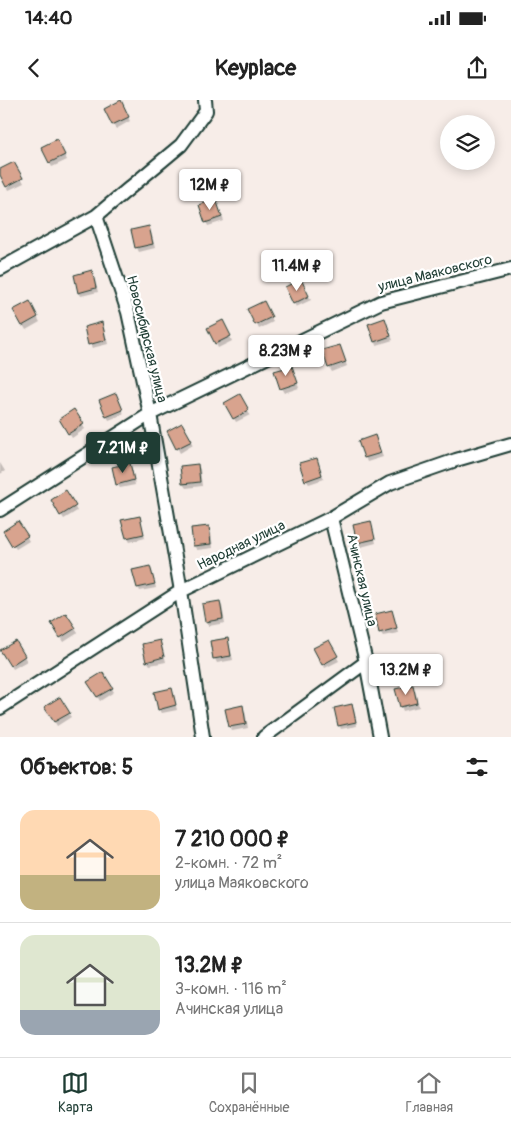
<!DOCTYPE html>
<html lang="ru">
<head>
<meta charset="utf-8">
<style>
  :root { --surface:#fff; --page:#f6f6f6; --text:#222; --muted:#767676; --line:#e0e0e0; --accent:#1f3d34 }
  body { margin:0; font-family:Pangolin,sans-serif; background:var(--page); color:var(--text); height:100vh; display:flex; flex-direction:column; font-size:19px; white-space:nowrap }
  * { box-sizing:border-box; margin:0 }
  p { font-size:16px; color:var(--muted) }
  .icon { flex:none; width:28px; height:28px; fill:none; stroke:currentColor; stroke-width:2; stroke-linecap:round; stroke-linejoin:round }
  .map { position:relative; height:637px; overflow:hidden }
  .details { display:flex; flex-direction:column; background:var(--surface); flex:1 }
  .details>* { flex:none }
  .tools { position:absolute; left:440px; top:15px; display:grid; gap:10px }
  .tools a { display:grid; place-items:center; width:55px; height:55px; border-radius:50%; background:var(--surface); box-shadow:0 2px 12px #0003; font-size:25px }
  .price { position:absolute; translate:-50% -42px; padding:0 11px; border-radius:5px; background:#fff; color:#222; font-size:16px; line-height:32px; filter:drop-shadow(0 1px 2px #0008) }
  .price::after { content:''; position:absolute; left:50%; top:30px; width:15px; height:11px; margin-left:-8px; background:inherit; clip-path:polygon(0 0,100% 0,50% 100%) }
  .price.selected { background:var(--accent); color:#fff }
  ul { padding:0; list-style:none }
  li { display:flex; align-items:center; gap:15px; height:125px; padding:0 20px }
  li+li { border-top:1px solid var(--line) }
  li span { display:grid; place-items:center; flex:none; width:140px; height:100px; border-radius:15px; color:#555 }
  li>.icon { margin-inline-start:auto }
  span .icon { width:60px; height:60px; fill:#fffc; stroke-width:1 }
  li b { font-size:21px }
  h2 { display:flex; justify-content:space-between; align-items:center; height:60px; padding:0 20px; font-size:21px }
  .status { display:flex; justify-content:space-between; align-items:center; height:35px; padding:0 25px; background:var(--surface); direction:ltr }
  .status svg { height:14px; fill:currentColor }
  header { display:flex; justify-content:space-between; align-items:center; height:65px; padding:0 20px; background:var(--surface); font-size:22px; font-weight:700 }
  .tabs { display:flex; justify-content:space-around; align-items:center; height:70px; border-top:1px solid var(--line); background:var(--surface); font-size:14px; color:var(--muted) }
  .tabs a { display:grid; justify-items:center; gap:2px }
  .tabs .selected { color:var(--accent) }
  .map>svg:first-child { display:block }
  .shadow { fill:#0003 }
  .building { fill:#d8a38e; stroke:#1f3d34 }
  .lines { fill:none; stroke-linecap:round; stroke-linejoin:round }
  .street-casing { stroke:#1f3d34; stroke-width:16 }
  .street { stroke:#fff; stroke-width:12 }
  .labels { text-anchor:middle; dominant-baseline:central; stroke-width:4.5; stroke-linejoin:round; paint-order:stroke }
  .street-label { font-size:14px; fill:#1f3d34; stroke:#fff }
</style>
</head>
<body>
<div class="status"><b>14:40</b><svg viewBox="0 0 49 12"><path d="M0 12V9h3v3zM5 12V6h3v6zM10 12V3h3v9zM15 12V0h3v12zM26 1h20v11H26zM47 4h2v5h-2z"/></svg></div>
<header><svg class="icon" aria-label="back" viewBox="0 0 24 24"><path d="M15 5l-7 7 7 7"/></svg>Keyplace<svg class="icon" aria-label="share" viewBox="0 0 24 24"><path d="M12 15V3M7 8l5-5 5 5M5 13v7h14v-7"/></svg></header>
<div class="map">
<svg width="511" height="637" viewBox="0 0 511 637">
  <rect width="100%" height="100%" fill="#f7ede8"/>
  <filter id="ink" filterUnits="userSpaceOnUse"><feTurbulence type="fractalNoise" baseFrequency=".02" numOctaves="2"/><feDisplacementMap in="SourceGraphic" scale="10" xChannelSelector="R" yChannelSelector="G"/><feConvolveMatrix kernelMatrix="1 2 1 2 8 2 1 2 1" color-interpolation-filters="sRGB"/></filter>
  <g filter="url(#ink)">
    <!-- shadow -->
    <path class="shadow" d="M120,2L130,21L116,29L106,9Z
      M57,40L67,60L52,67L42,48Z
      M14,64L24,83L9,90L0,71Z
      M216,101L224,121L208,126L206,122Z
      M148,128L151,132L155,148L139,152L137,148L133,131Z
      M91,172L94,176L98,192L81,196L79,192Z
      M303,185L311,200L296,207L294,203Z
      M29,203L40,222L26,230L15,211Z
      M266,206L273,222L259,229L249,209Z
      M385,220L393,240L377,245L375,241Z
      M102,224L104,228L108,244L92,248L90,244Z
      M225,226L232,241L218,248L208,228Z
      M341,250L347,266L332,272L329,267Z
      M293,271L299,288L284,293L281,288Z
      M240,296L250,315L236,322L226,303Z
      M118,298L124,314L109,320L107,316Z
      M74,311L85,329L72,338L60,319Z
      M182,325L193,345L180,353L169,332Z
      M375,337L383,357L367,362L360,342Z
      M0,363L5,371L0,374Z
      M318,363L324,379L309,384L306,380Z
      M129,364L132,368L135,385L120,388L117,384Z
      M197,365L200,369L202,386L186,388L183,384L181,367Z
      M66,392L77,411L64,419L52,401Z
      M139,417L141,422L145,438L130,442L127,437Z
      M18,422L29,441L16,449L4,431Z
      M370,423L372,427L376,443L361,447L358,443L354,426Z
      M208,427L211,432L213,448L197,450L194,446Z
      M150,467L152,471L156,488L140,491L138,487Z
      M219,502L222,506L225,523L209,526L207,522L203,505Z
      M392,512L394,516L398,533L383,536L380,532Z
      M66,515L78,533L64,542L52,523Z
      M227,539L229,543L233,560L217,563L215,559L211,542Z
      M160,541L162,545L166,562L150,565L147,561Z
      M328,541L339,561L325,568L315,549Z
      M15,542L27,561L13,569L2,551Z
      M103,574L114,592L100,601L89,583Z
      M412,586L415,590L419,607L403,611L401,606Z
      M171,589L173,593L177,610L162,613L159,609Z
      M59,599L71,617L57,626L46,607Z
      M351,605L354,610L357,626L341,629L339,625Z
      M242,607L245,611L248,628L232,631L230,627Z"/>
    <!-- building -->
    <path class="building" d="M121,0L129,17L112,25L104,9Z
      M57,39L65,55L49,63L41,47Z
      M14,62L23,78L6,87L0,75V69Z
      M216,99L222,117L205,123L199,105Z
      M149,126L153,144L135,148L131,130Z
      M92,170L96,188L78,193L74,175Z
      M301,179L309,196L293,204L285,187Z
      M30,201L38,217L22,226L13,210Z
      M264,201L272,217L255,225L247,209Z
      M385,218L391,236L374,242L368,224Z
      M223,220L231,236L215,244L207,228Z
      M102,222L106,240L88,245L84,227Z
      M340,245L346,262L328,268L322,250Z
      M292,266L298,283L280,289L274,271Z
      M116,293L123,310L106,317L99,300Z
      M240,294L249,310L233,319L224,303Z
      M74,309L84,324L68,334L59,319Z
      M182,323L192,341L176,349L167,331Z
      M375,335L381,353L364,358L358,341Z
      M317,358L322,375L305,381L299,363Z
      M130,363L134,380L116,385L112,367Z
      M198,364L200,382L182,384L180,366Z
      M66,390L76,406L60,416L51,400Z
      M140,416L144,434L126,438L121,420Z
      M18,421L28,436L12,446L3,431Z
      M371,421L375,439L357,443L353,425Z
      M209,426L211,444L193,446L191,428Z
      M150,466L155,484L137,488L132,470Z
      M220,501L223,519L205,522L202,504Z
      M392,510L397,528L379,533L375,514Z
      M66,513L76,528L60,538L51,523Z
      M228,538L231,556L213,559L210,541Z
      M160,540L164,557L146,562L142,544Z
      M329,540L338,556L322,565L313,548Z
      M16,541L25,556L10,566L0,550Z
      M103,572L113,588L97,597L87,582Z
      M413,585L417,603L400,607L395,589Z
      M172,588L176,605L158,610L154,592Z
      M60,597L70,613L54,622L44,607Z
      M352,604L356,622L338,626L334,608Z
      M243,605L246,624L229,627L225,609Z"/>
    <g class="lines">
      <!-- street casing -->
      <g class="street-casing">
        <path id="street" d="M96,116L128,212L150,314L181,491L203,637
          M0,169L96,116L181,45L206,11L205,0
          M0,410L150,314L381,202L511,169
          M331,418L366,562L380,637
          M0,608L181,491L331,418L390,383L456,360L511,344
          M264,637L366,562"/>
      </g>
      <!-- street -->
      <use href="#street" class="street"/>
    </g>
  </g>
  <g class="labels">
    <!-- street labels -->
    <g class="street-label">
      <text transform="translate(435 173) rotate(-14)">улица Маяковского</text>
      <text transform="translate(147 239) rotate(76)">Новосибирская улица</text>
      <text transform="translate(241 445) rotate(-26)">Народная улица</text>
      <text transform="translate(362 480) rotate(77)">Ачинская улица</text>
    </g>
  </g>
</svg>
<div class="tools">
<a><svg class="icon" aria-label="layers" viewBox="0 0 24 24"><path d="M12 4l9 5-9 5-9-5zM3 14l9 5 9-5"/></svg></a>
</div>
<b class="price" style="left:210px;top:111px">12M ₽</b>
<b class="price" style="left:297px;top:192px">11.4M ₽</b>
<b class="price" style="left:286px;top:277px">8.23M ₽</b>
<b class="price selected" style="left:123px;top:374px">7.21M ₽</b>
<b class="price" style="left:406px;top:596px">13.2M ₽</b>
</div>
<section class="details">
<h2>Объектов: 5<svg class="icon" aria-label="filters" viewBox="0 0 24 24"><path d="M4 7h16M4 17h16"/><circle cx="9" cy="7" r="2"/><circle cx="15" cy="17" r="2"/></svg></h2>
<ul>
<li><span style="background:linear-gradient(#ffd9b3 65%,#c2b280 0)"><svg class="icon" aria-label="home" viewBox="0 0 24 24"><path d="M3 11l9-7 9 7M6 9v11h12V9"/></svg></span><div><b>7 210 000 ₽</b><p>2-комн. · 72 m²</p><p>улица Маяковского</p></div></li>
<li><span style="background:linear-gradient(#dfe7d0 75%,#9aa5b1 0)"><svg class="icon" aria-label="home" viewBox="0 0 24 24"><path d="M3 11l9-7 9 7M6 9v11h12V9"/></svg></span><div><b>13.2M ₽</b><p>3-комн. · 116 m²</p><p>Ачинская улица</p></div></li>
</ul>
</section>
<nav class="tabs">
<a class="selected"><svg class="icon" aria-label="map" viewBox="0 0 24 24"><path d="M3 6l6-2 6 2 6-2v14l-6 2-6-2-6 2zM9 4v14M15 6v14"/></svg>Карта</a>
<a><svg class="icon" aria-label="saved" viewBox="0 0 24 24"><path d="M7 4h10v16l-5-4-5 4z"/></svg>Сохранённые</a>
<a><svg class="icon" aria-label="home" viewBox="0 0 24 24"><path d="M3 11l9-7 9 7M6 9v11h12V9"/></svg>Главная</a>
</nav>
</body>
</html>
